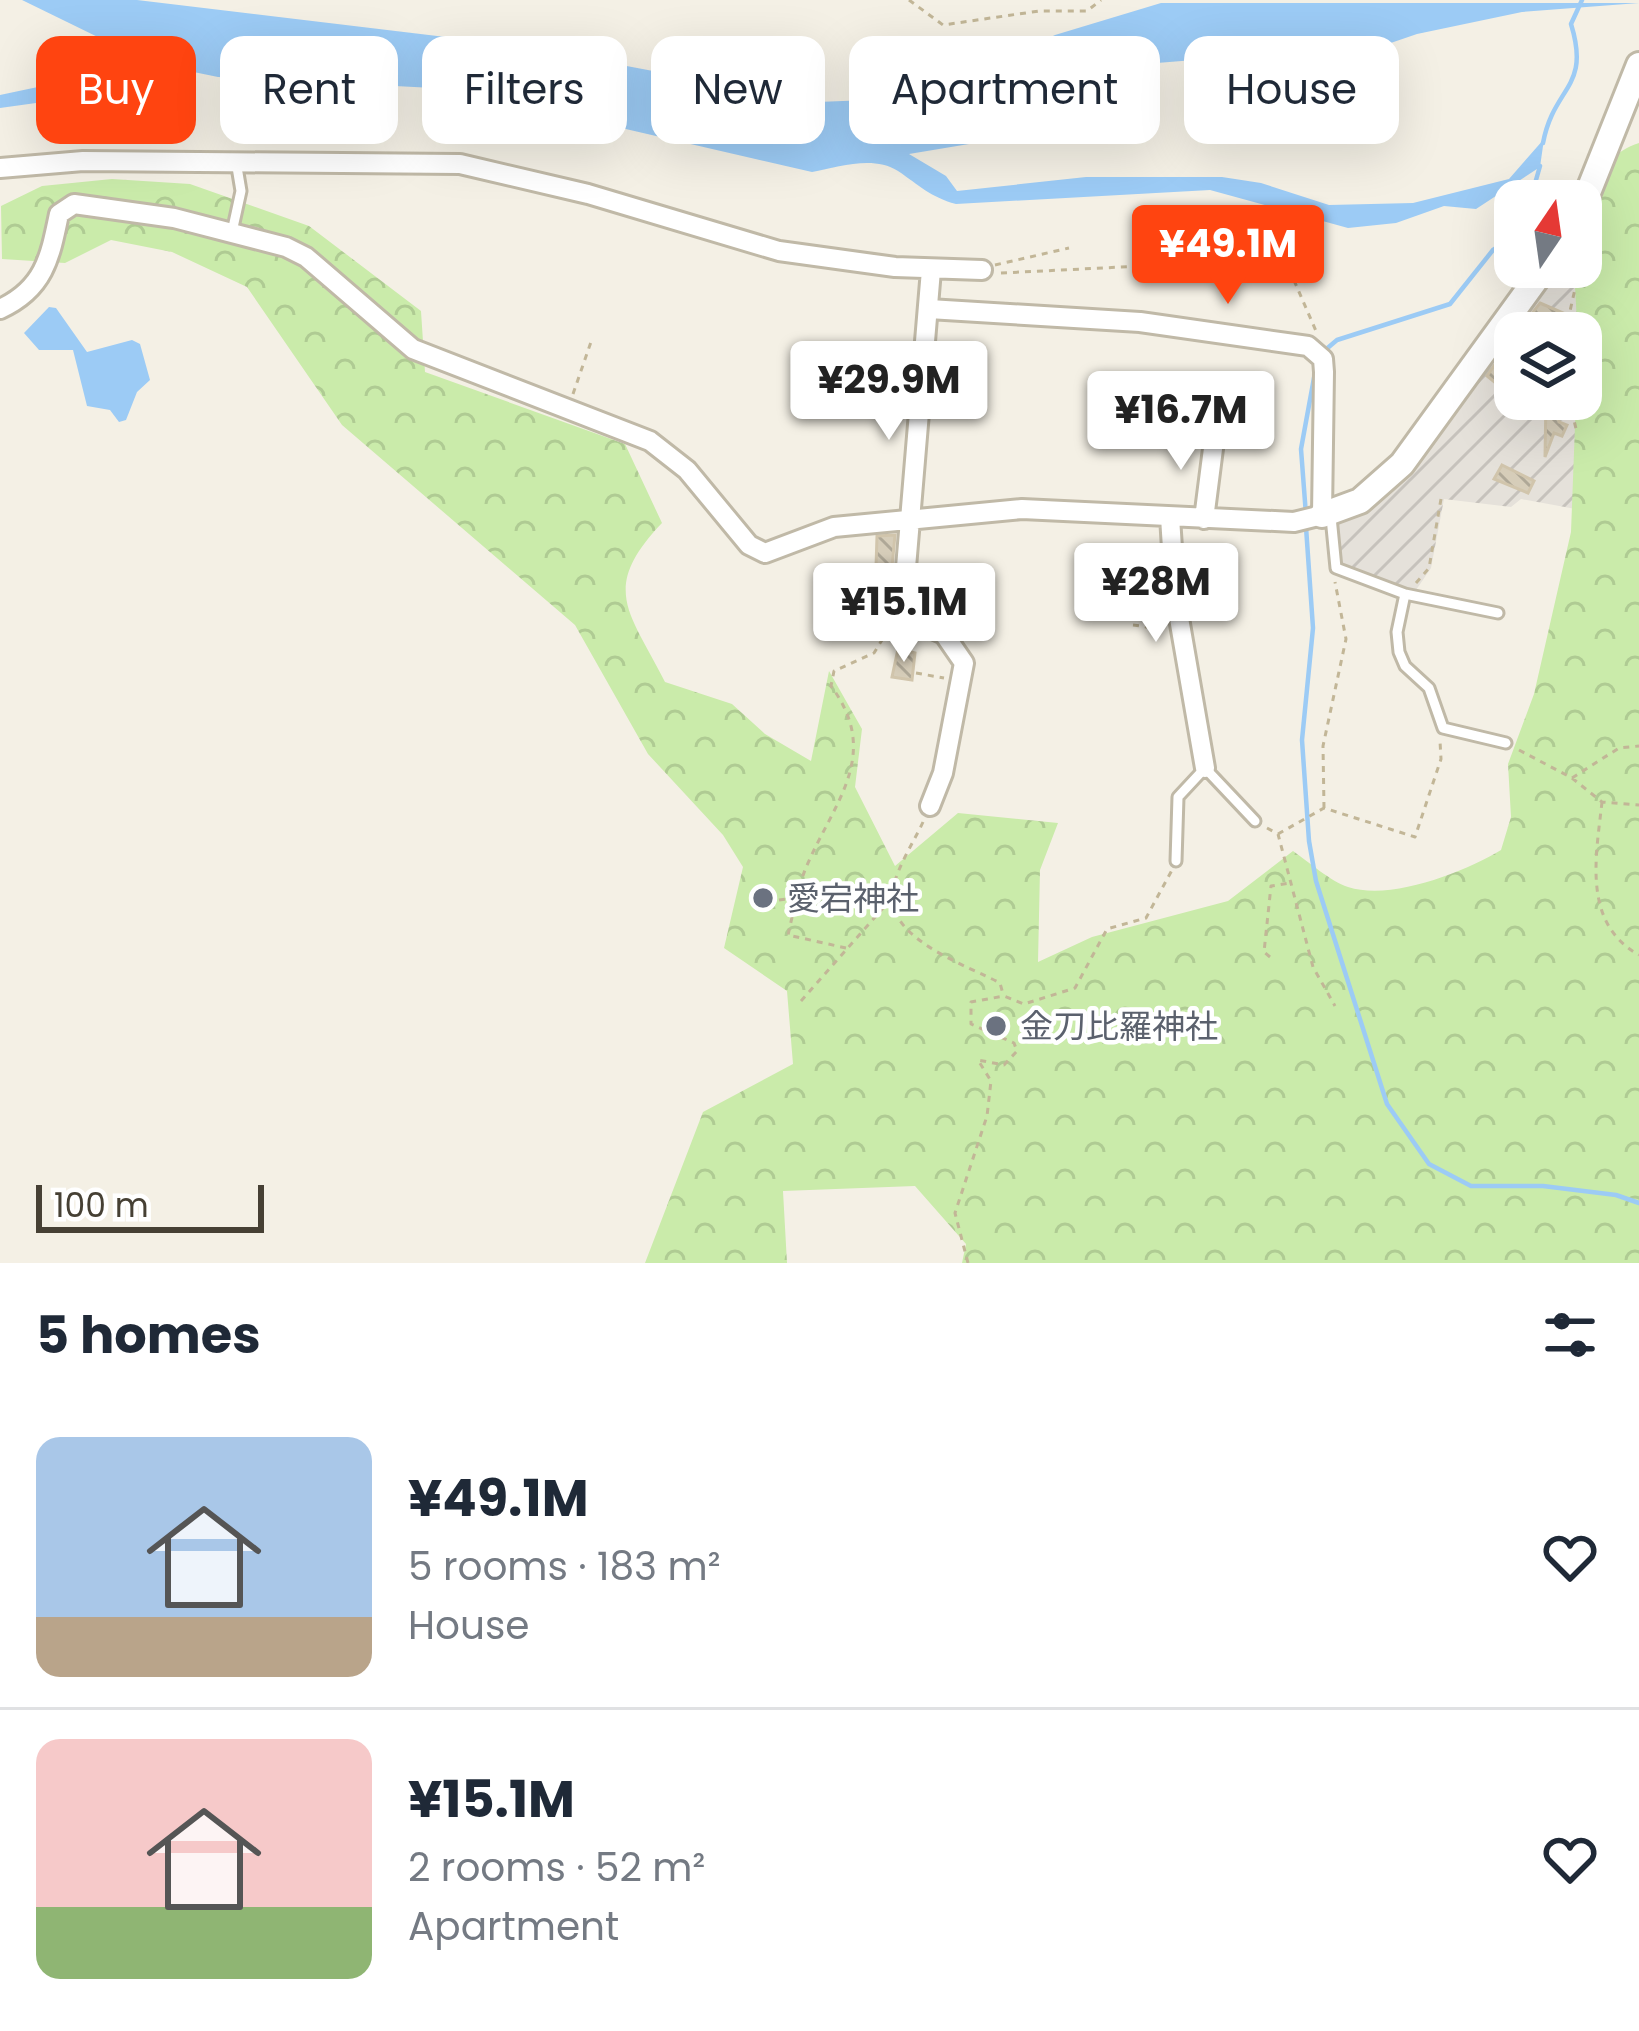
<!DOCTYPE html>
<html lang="en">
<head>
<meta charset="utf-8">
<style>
  :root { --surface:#fff; --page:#f6f6f7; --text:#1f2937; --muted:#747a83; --line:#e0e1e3; --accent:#ff4410 }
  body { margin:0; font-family:Poppins,"Noto Sans JP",sans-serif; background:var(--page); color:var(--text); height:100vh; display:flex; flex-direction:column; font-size:45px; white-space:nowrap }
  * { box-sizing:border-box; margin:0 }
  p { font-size:39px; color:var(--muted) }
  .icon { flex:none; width:66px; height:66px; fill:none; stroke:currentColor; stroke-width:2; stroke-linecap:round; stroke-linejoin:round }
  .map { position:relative; height:1263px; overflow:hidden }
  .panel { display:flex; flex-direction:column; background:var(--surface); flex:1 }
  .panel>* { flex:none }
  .top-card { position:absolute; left:36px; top:36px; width:1569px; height:108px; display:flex; gap:24px }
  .needle { width:78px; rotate:13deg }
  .tools { position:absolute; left:1494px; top:180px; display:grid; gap:24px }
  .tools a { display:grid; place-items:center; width:108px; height:108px; border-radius:24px; background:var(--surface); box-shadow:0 12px 48px #0002; font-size:60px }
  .scale { position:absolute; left:36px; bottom:30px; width:228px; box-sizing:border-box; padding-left:12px; border:6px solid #464034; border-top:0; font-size:33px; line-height:42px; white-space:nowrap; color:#464034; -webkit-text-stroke:9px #fff; paint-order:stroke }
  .price { position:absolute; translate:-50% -102px; padding:0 27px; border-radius:12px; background:#fff; color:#222; font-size:39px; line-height:78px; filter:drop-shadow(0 3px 6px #0008) }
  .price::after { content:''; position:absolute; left:50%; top:72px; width:36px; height:27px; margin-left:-18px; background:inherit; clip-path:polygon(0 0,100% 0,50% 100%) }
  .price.active { background:var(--accent); color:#fff }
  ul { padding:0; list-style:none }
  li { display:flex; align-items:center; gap:36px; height:300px; padding:0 36px }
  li+li { border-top:3px solid var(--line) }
  li span { display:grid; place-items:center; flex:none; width:336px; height:240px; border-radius:24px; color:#555 }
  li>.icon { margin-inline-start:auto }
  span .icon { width:144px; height:144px; fill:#fffc; stroke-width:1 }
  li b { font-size:51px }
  h2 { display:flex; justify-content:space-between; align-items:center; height:144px; padding:0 36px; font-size:51px }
  .chip { padding:0 42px; border-radius:24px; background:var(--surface); box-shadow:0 12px 48px #0002; font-size:42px; line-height:108px }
  .chip.active { background:var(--accent); color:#fff }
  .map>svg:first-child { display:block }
  .industrial { fill:url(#industrial-furrows); fill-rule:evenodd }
  .forest { fill:url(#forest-crowns) }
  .water { fill:#9ccbf5 }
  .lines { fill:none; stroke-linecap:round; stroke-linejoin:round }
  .stream { stroke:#9ccbf5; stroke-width:4.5 }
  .building { fill:url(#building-back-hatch); stroke:#d1c5ac; stroke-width:3 }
  .service-casing { stroke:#c0b9a7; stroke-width:15 }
  .minor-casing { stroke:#c0b9a7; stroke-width:24 }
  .tertiary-casing { stroke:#c0b9a7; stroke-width:30 }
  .path { stroke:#c2b697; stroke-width:3; stroke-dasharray:6 6; stroke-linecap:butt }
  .service { stroke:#fff; stroke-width:9 }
  .minor { stroke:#fff; stroke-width:18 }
  .tertiary { stroke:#fff; stroke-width:24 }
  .worship-dot { fill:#6b7280; stroke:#fff; stroke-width:4.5 }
  .labels { text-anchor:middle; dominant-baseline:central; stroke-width:9; stroke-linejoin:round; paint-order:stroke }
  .worship-label { font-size:33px; fill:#5b616d; stroke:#fff; text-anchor:start }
</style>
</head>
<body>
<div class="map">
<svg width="1639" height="1263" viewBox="0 0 1639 1263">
  <defs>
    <pattern id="industrial-furrows" width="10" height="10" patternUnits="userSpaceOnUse" patternTransform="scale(3)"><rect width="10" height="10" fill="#e5e1da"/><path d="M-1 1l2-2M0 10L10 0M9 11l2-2" fill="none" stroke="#c6c2bc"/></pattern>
    <pattern id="forest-crowns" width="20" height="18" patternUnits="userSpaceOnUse" patternTransform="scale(3)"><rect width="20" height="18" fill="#caebaa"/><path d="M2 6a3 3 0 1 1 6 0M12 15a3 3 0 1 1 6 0" fill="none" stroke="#afcb93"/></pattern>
    <pattern id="building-back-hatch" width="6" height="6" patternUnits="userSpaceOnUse" patternTransform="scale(3)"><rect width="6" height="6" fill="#d6cdb9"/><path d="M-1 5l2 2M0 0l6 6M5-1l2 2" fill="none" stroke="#afa897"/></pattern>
  </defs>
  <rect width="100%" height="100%" fill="#f4f0e5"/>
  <!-- industrial -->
  <path class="industrial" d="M1552,267H1581L1592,512L1521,499L1511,507L1444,499L1431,568L1414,593L1344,569L1336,558L1335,518L1357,508ZM1515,333H1581V399H1515Z"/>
  <!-- forest -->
  <path class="forest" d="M1639,143V1263H962L966,1244L915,1186L783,1191L787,1263H645L703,1112L793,1064L787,991L724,948L743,867L723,835L648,754L575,625L342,425L247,287L172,252L111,240L65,263L2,259L1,206L42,186L112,179L190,184L309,226L421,311L425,372L625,444L662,523C599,589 630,612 665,682L732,704L765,734L811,761L829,671L862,729L855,787L895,866L958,813L1058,823L1040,870L1038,962L1092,937L1228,901L1293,851C1309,862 1330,881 1348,887C1392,901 1464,872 1501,850L1511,817L1508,764L1534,694L1571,532L1576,399H1581L1574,267H1581C1581,220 1587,160 1639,143Z"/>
  <!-- water -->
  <path class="water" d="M22,0H137L521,46L817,102L895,99L947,87L1055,35L1161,3H1639L1522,12L1417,34L1341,60L1232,57L1094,68L1049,78L969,144L909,154L946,176L957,191L1086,177H1222L1261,183L1329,205L1413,203L1509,179L1544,139L1540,167L1476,209L1444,206L1396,223L1348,228L1210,190L956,204C930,197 919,185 898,171C873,155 839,167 812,172L453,89L218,77L179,69L72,98L0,108V95L151,63Z
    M49,307L56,308L87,352L132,340L140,344L150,380L137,392L126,420L119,422L110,410L87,406L73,350H39L24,333Z"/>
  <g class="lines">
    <!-- stream -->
    <path class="stream" d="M1543,143C1554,85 1591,89 1571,24L1582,0
      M1530,201L1540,166
      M1324,351L1337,340L1450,304L1493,250L1515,236
      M1306,515L1301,449L1316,367
      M1306,527L1313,628L1302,740L1309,841L1316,881L1387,1104L1429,1164L1471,1186H1543L1616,1195L1639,1203"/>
  </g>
  <!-- building -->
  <path class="building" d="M1540,303L1563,313L1560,333H1517Z
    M1515,336V359L1497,384L1487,376Z
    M1546,399H1558L1559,422L1567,425L1562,436L1554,433L1545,457Z
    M1502,465L1534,481L1528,493L1494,479Z
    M895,535L892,567H876L877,536Z
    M898,649L915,653L912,680L892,677Z"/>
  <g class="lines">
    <!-- service casing -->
    <g class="service-casing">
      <path id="service" d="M232,232L241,191L236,161
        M1331,517L1336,568L1405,594L1397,632L1399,652L1405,666L1429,688L1443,728L1506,743
        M1405,594L1498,613
        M1176,861L1178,797L1205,768L1255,821"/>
    </g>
    <!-- minor casing -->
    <g class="minor-casing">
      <path id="minor" d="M0,168L83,161L460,164L588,194L779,251L895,267L982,270
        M0,309C44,289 50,258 59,214L74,204L174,218L286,247L306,257L413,349L650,441L687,470L749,545L765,553L834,527L1022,509L1294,522L1322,515L1324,372L1323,359L1308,346L1140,322L929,309
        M1170,517L1175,595L1205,768
        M1204,519L1215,433
        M930,806L943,773L964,663L944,634L902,615L931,270"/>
    </g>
    <!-- tertiary casing -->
    <g class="tertiary-casing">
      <path id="tertiary" d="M1581,210L1639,65
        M1322,515L1360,501L1402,464L1545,267"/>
    </g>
    <!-- path -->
    <path class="path" d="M909,0L943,25L1039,11H1087L1101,0
      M995,265L1069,248
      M1001,273L1264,260L1293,278L1316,331
      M1565,333L1580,267
      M573,394L592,339
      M1569,399L1577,433
      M1416,583L1429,568L1441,499
      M1190,595H1212
      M1133,625L1161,629
      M916,673L944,678
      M1519,750L1572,778L1619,748L1639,746
      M1572,778L1602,802L1639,805
      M1602,802C1596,857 1582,923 1639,955
      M1324,808L1323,746L1346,639L1335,582
      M923,822C913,844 891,876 892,900C896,942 968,966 1000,983L1003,994
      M1267,828L1278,834L1313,967L1335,1006
      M1278,834L1324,808L1415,837L1441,759L1440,741
      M779,900L795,898
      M846,948L788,935C793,914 797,891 805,870C832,804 883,756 831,686L834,671L874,653L890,627
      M1270,957L1264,952L1271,886L1290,883
      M801,1001L891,899
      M968,1263L955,1213L987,1116L991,1081L978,1060L1004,1065L1017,1051L1014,1043L971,1024V1002L1004,996L1024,1004L1075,988L1107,929L1146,918L1172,870"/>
    <!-- service -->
    <use href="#service" class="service"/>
    <!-- minor -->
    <use href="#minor" class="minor"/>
    <!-- tertiary -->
    <use href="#tertiary" class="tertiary"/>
  </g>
  <!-- markers -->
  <g class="worship-dot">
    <circle cx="763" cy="898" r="12"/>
    <circle cx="996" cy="1026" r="12"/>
  </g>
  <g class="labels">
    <!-- worship labels -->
    <g class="worship-label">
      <text x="787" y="898">愛宕神社</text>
      <text x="1020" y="1026">金刀比羅神社</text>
    </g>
  </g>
</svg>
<div class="tools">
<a><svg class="needle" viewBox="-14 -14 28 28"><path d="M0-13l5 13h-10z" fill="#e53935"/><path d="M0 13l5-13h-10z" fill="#747a83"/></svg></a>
<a><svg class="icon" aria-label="layers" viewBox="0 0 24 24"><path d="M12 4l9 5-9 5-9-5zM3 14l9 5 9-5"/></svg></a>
</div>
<div class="scale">100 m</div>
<b class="price active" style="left:1228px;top:307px">¥49.1M</b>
<b class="price" style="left:889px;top:443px">¥29.9M</b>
<b class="price" style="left:1181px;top:473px">¥16.7M</b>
<b class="price" style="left:1156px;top:645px">¥28M</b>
<b class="price" style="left:904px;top:665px">¥15.1M</b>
<div class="top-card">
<a class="chip active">Buy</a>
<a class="chip">Rent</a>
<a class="chip">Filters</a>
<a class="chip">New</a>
<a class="chip">Apartment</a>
<a class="chip">House</a>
</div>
</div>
<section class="panel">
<h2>5 homes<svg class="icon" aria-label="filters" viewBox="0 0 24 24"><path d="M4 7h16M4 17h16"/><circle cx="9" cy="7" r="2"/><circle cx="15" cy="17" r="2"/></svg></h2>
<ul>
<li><span style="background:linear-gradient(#a9c7e8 75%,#b9a48a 0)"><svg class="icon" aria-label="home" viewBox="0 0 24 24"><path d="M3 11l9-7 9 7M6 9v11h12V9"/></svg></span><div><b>¥49.1M</b><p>5 rooms · 183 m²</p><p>House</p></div><svg class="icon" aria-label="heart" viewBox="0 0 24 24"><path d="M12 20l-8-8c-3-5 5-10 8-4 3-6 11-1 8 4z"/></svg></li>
<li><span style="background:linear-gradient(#f6c9c9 70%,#8fb573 0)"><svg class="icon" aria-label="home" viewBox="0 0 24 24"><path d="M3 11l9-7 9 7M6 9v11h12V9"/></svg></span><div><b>¥15.1M</b><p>2 rooms · 52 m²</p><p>Apartment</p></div><svg class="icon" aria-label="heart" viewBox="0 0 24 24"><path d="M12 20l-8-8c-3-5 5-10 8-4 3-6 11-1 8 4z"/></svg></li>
</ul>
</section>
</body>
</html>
